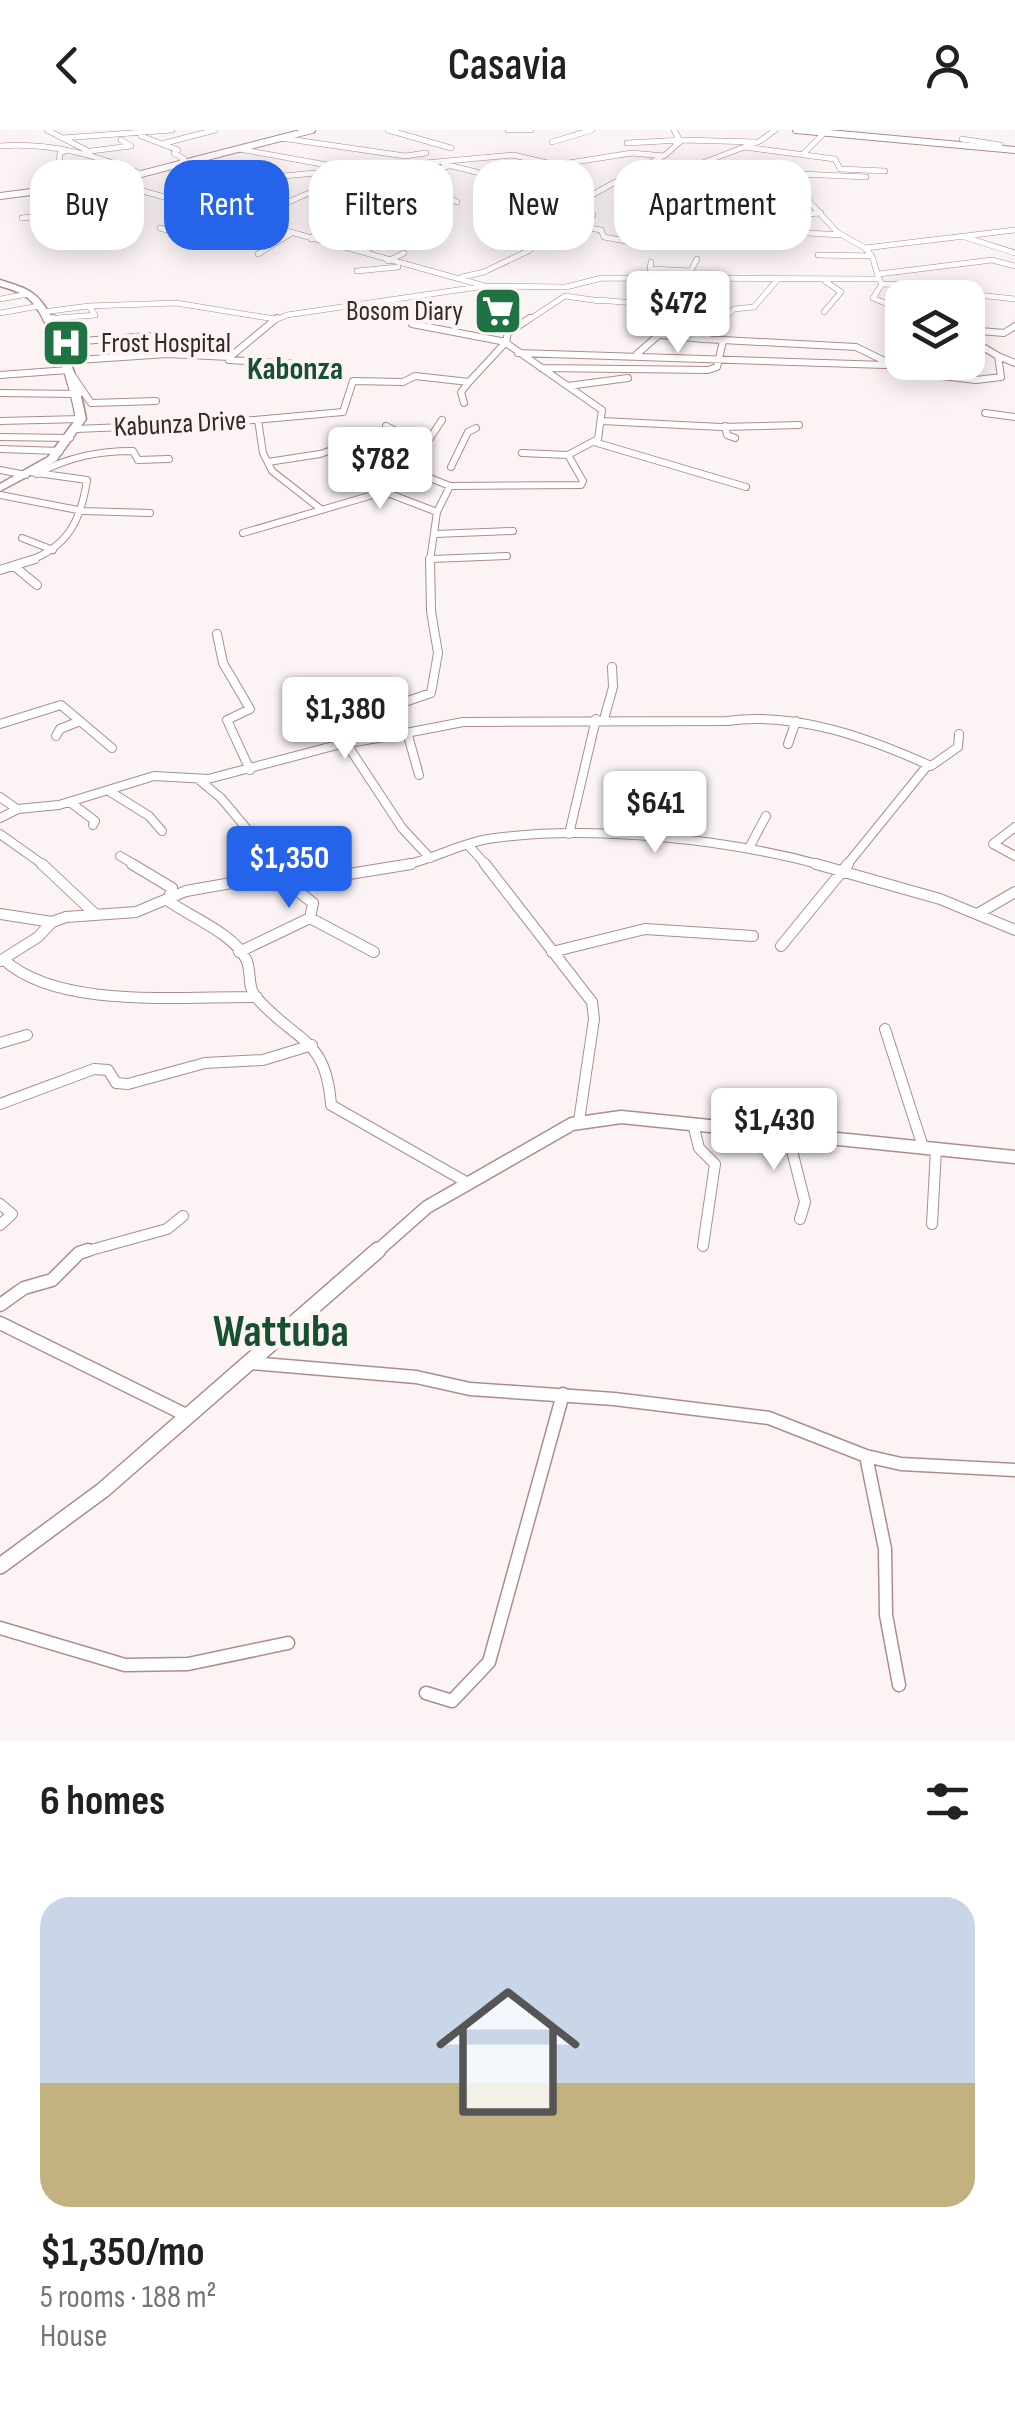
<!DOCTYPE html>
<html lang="en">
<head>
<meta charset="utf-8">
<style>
  :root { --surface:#fff; --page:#f2f2f2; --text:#202124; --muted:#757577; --accent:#2563eb }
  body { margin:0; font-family:"Sofia Sans Condensed",sans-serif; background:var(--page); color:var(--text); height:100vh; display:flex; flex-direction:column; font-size:38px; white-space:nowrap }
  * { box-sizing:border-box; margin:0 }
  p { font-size:32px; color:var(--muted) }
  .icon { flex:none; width:55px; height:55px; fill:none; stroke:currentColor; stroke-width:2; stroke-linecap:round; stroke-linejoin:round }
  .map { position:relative; height:1611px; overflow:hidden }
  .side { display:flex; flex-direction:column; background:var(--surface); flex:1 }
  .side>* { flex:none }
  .banner { position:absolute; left:30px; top:30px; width:955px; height:90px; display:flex; gap:20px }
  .controls { position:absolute; left:885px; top:150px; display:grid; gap:20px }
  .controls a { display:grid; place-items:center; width:100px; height:100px; border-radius:20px; background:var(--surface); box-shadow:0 5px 25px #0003; font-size:50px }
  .price { position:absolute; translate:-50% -85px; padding:0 22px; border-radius:10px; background:#fff; color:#222; font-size:32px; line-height:65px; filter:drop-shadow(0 2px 5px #0008) }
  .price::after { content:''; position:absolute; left:50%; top:60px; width:30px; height:22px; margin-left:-15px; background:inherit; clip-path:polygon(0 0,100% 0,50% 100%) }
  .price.active { background:var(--accent); color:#fff }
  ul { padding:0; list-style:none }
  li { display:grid; align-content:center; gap:20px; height:530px; padding:0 40px }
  li span { display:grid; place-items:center; height:310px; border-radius:30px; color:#555 }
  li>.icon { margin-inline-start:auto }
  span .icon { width:180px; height:180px; fill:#fffc; stroke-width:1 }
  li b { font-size:42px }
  h2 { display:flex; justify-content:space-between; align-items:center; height:120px; padding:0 40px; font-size:42px }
  .pill { padding:0 35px; border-radius:30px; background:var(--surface); box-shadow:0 5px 25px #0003; font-size:35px; line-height:90px }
  .pill.active { background:var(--accent); color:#fff }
  header { display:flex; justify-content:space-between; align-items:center; height:130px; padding:0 40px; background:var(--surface); font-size:45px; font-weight:600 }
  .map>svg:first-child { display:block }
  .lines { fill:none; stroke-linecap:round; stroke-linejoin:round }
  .minor-far4-casing { stroke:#af8c8c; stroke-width:6 }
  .minor-far3-casing { stroke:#af8c8c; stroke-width:8 }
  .minor-far2-casing { stroke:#af8c8c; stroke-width:10 }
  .minor-far1-casing { stroke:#af8c8c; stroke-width:12 }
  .minor-casing { stroke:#af8c8c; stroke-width:15 }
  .tertiary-far2-casing { stroke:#af8c8c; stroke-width:8 }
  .tertiary-far1-casing { stroke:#af8c8c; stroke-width:15 }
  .tertiary-casing { stroke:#af8c8c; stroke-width:18 }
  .primary-casing { stroke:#af8c8c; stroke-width:3 }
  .minor-far4 { stroke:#fff; stroke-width:5 }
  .minor-far3 { stroke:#fff; stroke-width:6 }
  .minor-far2 { stroke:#fff; stroke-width:8 }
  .minor-far1 { stroke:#fff; stroke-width:10 }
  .minor { stroke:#fff; stroke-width:12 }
  .tertiary-far2 { stroke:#fff; stroke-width:6 }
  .tertiary-far1 { stroke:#fff; stroke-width:12 }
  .tertiary { stroke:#fff; stroke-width:15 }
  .primary { fill:#fff; fill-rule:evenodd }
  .labels { text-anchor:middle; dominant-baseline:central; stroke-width:9; stroke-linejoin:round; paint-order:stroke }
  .far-poi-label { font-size:28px; fill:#362728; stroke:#fcf4f4; text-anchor:end }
  .far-street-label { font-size:28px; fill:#362728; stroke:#fcf4f4 }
  .far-quarter-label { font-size:32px; font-weight:bold; fill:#175030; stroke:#fcf4f4 }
  .near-quarter-label { font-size:45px; font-weight:bold; fill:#175030; stroke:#fcf4f4 }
</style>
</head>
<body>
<header><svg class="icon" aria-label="back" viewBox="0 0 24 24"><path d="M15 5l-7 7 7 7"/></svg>Casavia<svg class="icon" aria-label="person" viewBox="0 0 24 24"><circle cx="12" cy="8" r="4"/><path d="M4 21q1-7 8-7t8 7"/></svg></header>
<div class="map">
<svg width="1015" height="1611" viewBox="0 0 1015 1611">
  <rect width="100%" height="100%" fill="#fcf4f4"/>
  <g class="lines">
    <!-- minor-far4 casing -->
    <g class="minor-far4-casing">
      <path id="minor-far4" d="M47,0L88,21
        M388,0L451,18
        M508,0H531
        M674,0L678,7L674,11
        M141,6L178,20L174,23L184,29L180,34
        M62,8L172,0
        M281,8L405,26L426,23
        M962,9L1000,15
        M552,12L592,0
        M165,13L215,0
        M627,13L682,10
        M0,16C50,12 96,25 142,44
        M744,17L835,29L840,39L885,41
        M239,19L344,38
        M91,21L131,16L121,10
        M802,25L824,3
        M710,32L717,41L806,68L837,102L865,118L872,126L879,149
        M444,34L524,54L541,76L564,80L660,28
        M59,35L60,23L66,21
        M359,42L397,49L449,36
        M671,45L760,11L775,0
        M57,47L76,57
        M755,51L800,44L866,47
        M104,54L121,55L485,156L511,182L510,191
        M429,59L457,72
        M412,63L437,65
        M380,70L402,65
        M372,71L438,84
        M199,75L283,46L513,25L556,35L632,23L664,26L682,10L756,12
        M222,81L272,66
        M22,88L103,79
        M393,88L424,100L393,109
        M574,88L589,90L593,85
        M633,89L682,79
        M731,89L821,83
        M246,90L321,58L350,57L381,49
        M84,92L139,60
        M579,96L601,100L604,107L631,112
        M160,98L194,108L235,87
        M490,98L533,108
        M506,102L560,81
        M790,102L842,105
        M965,107L1015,123
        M311,109L344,72L367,73L381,65
        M865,118L1015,100
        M362,121L394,110L365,99
        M258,124L290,104
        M818,125L872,126
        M388,131L404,123
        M651,132L650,139L691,141
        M357,141L398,137
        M879,144L992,130L1015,136
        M688,146L697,129
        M462,147L484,142L530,120L521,115L543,106
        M882,154L969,156L978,165L1015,169
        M0,169L28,164
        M598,170L647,174
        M43,182L89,176
        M824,182L841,162L825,151
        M0,183L39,176
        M46,189L95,185L89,176L176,173L275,189
        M273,191L287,185L485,156L566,157L602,148L879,149L882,154L873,168L902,180
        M527,191L565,166L600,171
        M675,191L695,174
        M722,191L734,179L754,177L778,149"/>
    </g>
    <!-- minor-far3 casing -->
    <g class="minor-far3-casing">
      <path id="minor-far3" d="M725,188L704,209L856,217L907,242L976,250L1001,247L998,226L968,208
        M46,189L53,188
        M968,200L1004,203L1015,196
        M508,203L530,188
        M662,205L704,209
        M56,213L149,206
        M518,223L885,235
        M637,224L678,188
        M998,226L1015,233
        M229,230L300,234L305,248
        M63,231L167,224L230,227L277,188
        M541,238L708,240L717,237L723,211
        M70,242L91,273L156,271
        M0,245L68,240
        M568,256L628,248
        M0,263L79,264
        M464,273L461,262L469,252
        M985,283L1015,287
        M258,290L263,323L272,341L322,380
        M0,291L81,289
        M602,291L721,297L799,295
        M386,296L427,316L416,331L403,338
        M725,296L727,305L735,308
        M76,299L219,293L343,282L353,251L403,252L415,246L469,252L506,212L412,194
        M0,307L70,308
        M594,312L746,357
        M426,314L442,290
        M0,319L60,321
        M522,323L568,325
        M268,332L320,324L347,315L450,356L581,355L583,351L568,325L598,309L602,280L506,213L510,188
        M451,337L468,302L476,298
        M0,340L26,345
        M37,344C68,327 98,321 133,321L138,330L169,329
        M0,365L83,381L150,383
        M243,403L376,364H390L437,382
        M435,404L513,401
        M22,408L53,420
        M431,429L507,426
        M28,431C68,417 81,390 87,350L30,342
        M430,431L437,382L450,356"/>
    </g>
    <!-- minor-far2 casing -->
    <g class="minor-far2-casing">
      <path id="minor-far2" d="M14,436L37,455
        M0,440L35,429
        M217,504L223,533L250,579L227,590L250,640
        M604,589L613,557L612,537
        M80,591L112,618
        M0,594L61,575L80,591L60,599L56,606
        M407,602L419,645
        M401,604L463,592L727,591C795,581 869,608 931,636L958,617L959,604
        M346,613L402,698L430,728
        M788,614L796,591
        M198,649L221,668L278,736
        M109,661L149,686L162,701
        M0,667L17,679
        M70,672L95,691L93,695
        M0,688L18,679L59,675L154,646L208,649L337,615L401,604L396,575L431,563L438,523L431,481L430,429
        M1015,697L993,714L1015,726
        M0,704L45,736
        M569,704L596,589
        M468,715L487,736
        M749,718L766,686
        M120,726L137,736
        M400,736C430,731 458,714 488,709C588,694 728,709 825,736
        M846,736L927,636"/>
    </g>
    <!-- minor-far1 casing -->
    <g class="minor-far1-casing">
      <path id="minor-far1" d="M42,734L94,783
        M132,734L172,758L169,767
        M485,734L592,872L594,889L579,991
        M816,734L940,769L1015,800
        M273,745L279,737L276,734
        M285,751L313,773L310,788
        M167,770C190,787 233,803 246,829C252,841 247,856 255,866C295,913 326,905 331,975L468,1053
        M979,783L1015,762
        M0,784L52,792
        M781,816L848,734
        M239,822L310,788L374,822
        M552,822L645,799L753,806
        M4,830C60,880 183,866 257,867
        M0,831L38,807L52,792L66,787L136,782L186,761L276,745L306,751L411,734
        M885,899L923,1017
        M0,913L27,905
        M0,974L94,939L108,940L116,953L128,954L205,933L263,930L312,915
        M693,994L699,1018L715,1034L703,1116
        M788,1005L805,1072L800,1089
        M0,1074L12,1084L0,1095
        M932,1094L936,1019
        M80,1123L167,1099L183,1086"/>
    </g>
    <!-- minor casing -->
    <g class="minor-casing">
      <path id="minor" d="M0,1175L24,1158L52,1150L79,1123L88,1120
        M0,1193L188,1286
        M250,1233L416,1247L470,1259L614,1269L769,1288L866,1326L901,1334L1015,1340
        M866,1326L885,1419L886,1485L899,1555
        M0,1498L125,1535L188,1534L288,1513
        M426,1563L452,1571L489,1532L563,1264"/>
    </g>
    <!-- tertiary-far2 casing -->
    <g class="tertiary-far2-casing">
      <path id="tertiary-far2" d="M796,0L1015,20
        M0,66L110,52L312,0"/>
    </g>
    <!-- tertiary-far1 casing -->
    <g class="tertiary-far1-casing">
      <path id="tertiary-far1" d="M375,1123L427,1077L572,994L621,987L1015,1027"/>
    </g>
    <!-- tertiary casing -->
    <g class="tertiary-casing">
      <path id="tertiary" d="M0,1436L103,1360L378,1120"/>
    </g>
    <!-- primary casing -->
    <g class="primary-casing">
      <path id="primary" d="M0,150C12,154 26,157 36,166C59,187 81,259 86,289L56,331L0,361V354L48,327L76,289C72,261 50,188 29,169C21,162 10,159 0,156Z"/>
    </g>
    <!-- minor-far4 -->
    <use href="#minor-far4" class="minor-far4"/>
    <!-- minor-far3 -->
    <use href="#minor-far3" class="minor-far3"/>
    <!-- minor-far2 -->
    <use href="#minor-far2" class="minor-far2"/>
    <!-- minor-far1 -->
    <use href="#minor-far1" class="minor-far1"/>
    <!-- minor -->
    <use href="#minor" class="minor"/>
    <!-- tertiary-far2 -->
    <use href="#tertiary-far2" class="tertiary-far2"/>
    <!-- tertiary-far1 -->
    <use href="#tertiary-far1" class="tertiary-far1"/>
    <!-- tertiary -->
    <use href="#tertiary" class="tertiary"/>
    <!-- primary -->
    <use href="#primary" class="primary"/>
  </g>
  <!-- icons -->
  <defs>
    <g id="supermarket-square" transform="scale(2.5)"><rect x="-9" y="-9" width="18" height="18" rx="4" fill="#1e7244" stroke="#fcf4f4"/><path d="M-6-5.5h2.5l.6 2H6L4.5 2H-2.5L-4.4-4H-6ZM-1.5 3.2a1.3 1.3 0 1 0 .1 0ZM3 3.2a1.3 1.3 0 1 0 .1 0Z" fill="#fff"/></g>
    <g id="hospital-square" transform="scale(2.5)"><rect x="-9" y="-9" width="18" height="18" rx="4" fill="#1e7244" stroke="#fcf4f4"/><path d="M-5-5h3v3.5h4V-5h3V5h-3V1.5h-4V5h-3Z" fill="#fff"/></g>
  </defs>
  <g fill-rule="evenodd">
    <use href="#supermarket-square" x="498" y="181"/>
    <use href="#hospital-square" x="66" y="213"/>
  </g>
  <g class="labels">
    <!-- far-poi labels -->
    <g class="far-poi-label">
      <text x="463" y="181">Bosom Diary</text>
      <text x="101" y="213" text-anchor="start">Frost Hospital</text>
    </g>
    <!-- far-street labels -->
    <g class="far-street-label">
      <text transform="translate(180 294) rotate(-3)">Kabunza Drive</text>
    </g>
    <!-- far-quarter labels -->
    <g class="far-quarter-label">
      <text x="295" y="239">Kabonza</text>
    </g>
    <!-- near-quarter labels -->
    <g class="near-quarter-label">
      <text x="281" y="1202">Wattuba</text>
    </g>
  </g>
</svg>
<div class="controls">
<a><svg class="icon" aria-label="layers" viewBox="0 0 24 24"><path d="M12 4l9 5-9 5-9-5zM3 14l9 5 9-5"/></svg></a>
</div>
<b class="price" style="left:678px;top:226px">$472</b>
<b class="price" style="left:380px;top:382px">$782</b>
<b class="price" style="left:345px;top:632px">$1,380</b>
<b class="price" style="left:655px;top:726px">$641</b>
<b class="price active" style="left:289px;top:781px">$1,350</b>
<b class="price" style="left:774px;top:1043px">$1,430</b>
<div class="banner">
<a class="pill">Buy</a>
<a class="pill active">Rent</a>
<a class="pill">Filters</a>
<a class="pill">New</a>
<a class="pill">Apartment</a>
</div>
</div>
<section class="side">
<h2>6 homes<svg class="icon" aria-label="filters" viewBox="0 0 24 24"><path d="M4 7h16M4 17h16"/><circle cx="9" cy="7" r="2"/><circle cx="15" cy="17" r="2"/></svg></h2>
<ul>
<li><span style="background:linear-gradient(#c9d6e8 60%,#c2b280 0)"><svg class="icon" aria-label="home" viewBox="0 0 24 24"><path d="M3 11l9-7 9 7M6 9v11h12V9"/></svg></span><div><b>$1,350/mo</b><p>5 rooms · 188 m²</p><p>House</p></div></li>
</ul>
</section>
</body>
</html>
